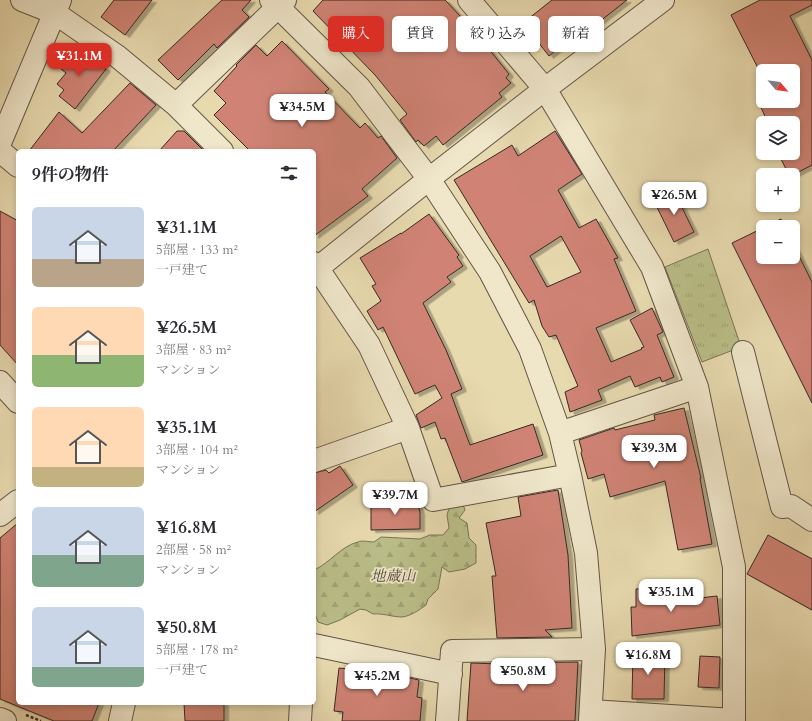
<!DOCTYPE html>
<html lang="ja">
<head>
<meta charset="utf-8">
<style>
  :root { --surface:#fff; --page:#f7f7f7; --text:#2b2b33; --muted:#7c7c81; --accent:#d93025 }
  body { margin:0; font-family:Cardo,"Noto Serif JP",serif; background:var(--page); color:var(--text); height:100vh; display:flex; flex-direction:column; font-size:15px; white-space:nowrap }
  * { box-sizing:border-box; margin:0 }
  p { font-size:13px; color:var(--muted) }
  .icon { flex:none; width:22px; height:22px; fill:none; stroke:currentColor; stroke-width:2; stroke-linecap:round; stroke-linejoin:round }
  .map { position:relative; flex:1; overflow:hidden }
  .drawer { position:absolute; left:16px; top:149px; width:300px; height:556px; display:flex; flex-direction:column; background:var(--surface); border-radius:6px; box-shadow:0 2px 6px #0003 }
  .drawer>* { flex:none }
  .banner { position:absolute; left:328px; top:16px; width:380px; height:36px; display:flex; gap:8px }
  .needle { width:26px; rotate:119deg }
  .tools { position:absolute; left:756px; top:64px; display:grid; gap:8px }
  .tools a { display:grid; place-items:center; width:44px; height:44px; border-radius:6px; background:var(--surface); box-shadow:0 2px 6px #0003; font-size:20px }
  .price { position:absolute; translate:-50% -34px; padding:0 9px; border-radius:8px; background:#fff; color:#222; font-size:13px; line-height:26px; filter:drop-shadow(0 1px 2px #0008) }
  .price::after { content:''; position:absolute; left:50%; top:24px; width:12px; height:9px; margin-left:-6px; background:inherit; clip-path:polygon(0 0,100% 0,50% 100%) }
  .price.on { background:var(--accent); color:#fff }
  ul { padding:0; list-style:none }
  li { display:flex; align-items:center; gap:12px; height:100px; padding:0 16px }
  li span { display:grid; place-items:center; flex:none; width:112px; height:80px; border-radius:6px; color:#555 }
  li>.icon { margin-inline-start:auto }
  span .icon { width:48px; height:48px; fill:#fffc; stroke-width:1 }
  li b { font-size:17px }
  h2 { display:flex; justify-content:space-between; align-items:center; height:48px; padding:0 16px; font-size:17px }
  .chip { padding:0 14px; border-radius:6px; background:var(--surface); box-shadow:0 2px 6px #0003; font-size:14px; line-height:36px }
  .chip.on { background:var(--accent); color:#fff }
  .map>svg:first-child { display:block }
  .forest { fill:url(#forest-firs); stroke:#787456 }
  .park { fill:url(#park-tufts); stroke:#787456 }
  .building { fill:#d08375; stroke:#362924; fill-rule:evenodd; filter:url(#shadow) }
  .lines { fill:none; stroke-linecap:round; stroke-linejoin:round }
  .minor-casing { stroke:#625547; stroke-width:24 }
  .path { stroke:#362924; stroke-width:2.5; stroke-dasharray:3 2; stroke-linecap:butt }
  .minor { stroke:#f0e7cb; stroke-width:22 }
  .labels { text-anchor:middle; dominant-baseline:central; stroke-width:3.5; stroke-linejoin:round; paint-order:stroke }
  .park-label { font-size:15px; font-style:italic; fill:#574e3d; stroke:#f0e7cb }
</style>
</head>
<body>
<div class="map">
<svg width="812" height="721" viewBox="0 0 812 721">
  <defs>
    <pattern id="forest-firs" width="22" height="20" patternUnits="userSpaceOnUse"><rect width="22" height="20" fill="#babe88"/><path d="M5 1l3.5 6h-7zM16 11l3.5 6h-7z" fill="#a0a375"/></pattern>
    <pattern id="park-tufts" width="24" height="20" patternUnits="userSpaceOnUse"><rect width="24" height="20" fill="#babe88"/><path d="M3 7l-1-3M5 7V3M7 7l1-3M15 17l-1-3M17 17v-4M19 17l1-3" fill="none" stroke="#a0a375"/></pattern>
    <filter id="shadow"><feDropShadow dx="4.5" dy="2.5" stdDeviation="0" flood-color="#0004"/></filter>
  </defs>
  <rect width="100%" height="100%" fill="#e8daaf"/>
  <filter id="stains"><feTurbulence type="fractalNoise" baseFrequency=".005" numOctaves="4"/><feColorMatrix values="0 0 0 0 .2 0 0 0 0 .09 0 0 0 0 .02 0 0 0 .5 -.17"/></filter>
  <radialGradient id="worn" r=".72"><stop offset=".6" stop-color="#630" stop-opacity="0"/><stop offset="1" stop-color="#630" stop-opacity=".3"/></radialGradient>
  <!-- forest -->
  <path class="forest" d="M458,503L464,507L465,510L459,518L467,523L469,538L476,545V563L465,569L449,572L442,567L438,589L428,599L426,605C419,610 411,616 402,617C392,617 383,613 373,614L366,610L360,609L340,620L327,625L318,622L314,611V570C330,563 341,546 358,542C362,540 369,542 374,542L381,537L420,539L430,535H443L449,528L447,515L450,505Z"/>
  <!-- park -->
  <path class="park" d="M708,249L741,347L702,362L665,267Z"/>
  <!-- building -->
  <path class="building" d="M114,0H152L125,35L101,17Z
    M222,0H251L242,10L249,17L217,48L214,44L178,80L158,60Z
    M323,0H445L477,34L480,32L485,38L491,46L488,48L509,74L506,78L511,83L499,93L502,97L443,145L436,136L424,146L418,140L416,142L400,120L407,114L375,75L313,11Z
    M552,0H627L580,37L577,33L549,56L523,23Z
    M760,0H812V5L790,16L812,60V165L793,175H789L778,153H793V123H768L759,103L763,101H793V71H763V78L731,15Z
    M282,41L329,89L325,92L360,128L365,123L378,138L381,136L397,158L362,189L368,196L314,236V151H250L214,115L226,103L214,91L237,66L236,65L256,45L267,56Z
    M80,47L106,69L75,109L59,96L64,90L57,84L66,73L61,69Z
    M130,83L156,105L113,151H29L59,112L82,133Z
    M177,131H184L204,151H159Z
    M555,131L582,174L558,190L579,228L596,219L618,258L614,259L636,311L596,328L611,362L642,349L641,348L644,347L630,320L652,308L663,332L657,335L674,377L662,382L660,377L635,387L630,376L598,390L602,400L570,412L565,392L578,386L556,335L549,337L542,326L534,300L529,303L454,180L512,145L518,156ZM561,236L581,272L547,287L530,256Z
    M673,189L694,232L674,242L653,199Z
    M0,211L18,221V365L0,345Z
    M429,214L459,255L457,257L463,266L447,277L451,282L423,303L446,350L462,389L451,394L470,445L533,424L543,455L462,482L445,438L441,439L435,422L421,428L416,415L442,398L435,385L415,394L383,327L378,330L367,311L381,301L372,286L376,284L360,258L401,233V234Z
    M781,219L785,227H765L766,226Z
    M763,228V257H793V244L812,282V403L732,243Z
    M684,408L701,478H700L712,544L678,550L665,481L610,497L604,474L588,479L581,453L582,451L579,440L614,428L615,430L655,420L654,415Z
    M340,466L353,485L314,512V473L326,470L329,473Z
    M558,490L568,555L572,628L545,630L552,637L497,638L492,576H496L486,523L521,516L518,497Z
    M417,501L420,512V529L371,530V502Z
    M18,523V703H99L92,721H54L0,699V538Z
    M768,535L812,559V610L747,574Z
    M664,587L665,602L717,596L720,625L632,636L631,607H636V589Z
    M633,653L665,654L664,699H632Z
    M700,656L720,657L719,688L698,687Z
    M578,662L575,721H467L471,663L499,664V663Z
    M339,668L386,673L419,680L417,697L422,698L420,721H342L343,712L334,711Z
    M184,703H224V721H185Z"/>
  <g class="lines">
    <!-- minor casing -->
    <g class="minor-casing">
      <path id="minor" d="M22,0L55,13L117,56L176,105L222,151
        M271,0L359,87L429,179L490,272L530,349L560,433L570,475L586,553L594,649L590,721
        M469,0L545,89L652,267L697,387L734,567V721
        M176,105L285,0
        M0,143L60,0
        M0,151L18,166
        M314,263L369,345L408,428L433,500L570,475
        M314,271L429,179L545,89L663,0
        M743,352L782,507L791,506L812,520
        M0,382L18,402
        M560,433L697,387
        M314,461L408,428
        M0,515L18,501
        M314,645L451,674
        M591,711L734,720
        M0,719L5,721
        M120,721L124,703
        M300,721L301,703
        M447,721L452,651L594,649"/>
    </g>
    <!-- path -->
    <path class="path" d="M26,715L41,721"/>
    <!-- minor -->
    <use href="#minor" class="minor"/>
  </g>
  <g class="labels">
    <!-- park labels -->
    <g class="park-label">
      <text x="393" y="576">地蔵山</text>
    </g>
  </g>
  <rect width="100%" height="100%" filter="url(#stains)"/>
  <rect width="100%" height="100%" fill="url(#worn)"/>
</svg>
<div class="tools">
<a><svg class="needle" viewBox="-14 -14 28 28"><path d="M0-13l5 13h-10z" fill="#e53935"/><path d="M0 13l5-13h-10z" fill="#7c7c81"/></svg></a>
<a><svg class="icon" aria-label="layers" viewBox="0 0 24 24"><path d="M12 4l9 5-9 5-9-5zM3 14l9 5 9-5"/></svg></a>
<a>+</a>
<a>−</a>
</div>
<b class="price on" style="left:79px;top:77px">¥31.1M</b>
<b class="price" style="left:302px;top:128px">¥34.5M</b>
<b class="price" style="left:674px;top:216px">¥26.5M</b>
<b class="price" style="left:654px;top:469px">¥39.3M</b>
<b class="price" style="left:395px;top:516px">¥39.7M</b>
<b class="price" style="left:671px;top:613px">¥35.1M</b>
<b class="price" style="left:648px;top:676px">¥16.8M</b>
<b class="price" style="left:523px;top:692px">¥50.8M</b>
<b class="price" style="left:377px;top:697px">¥45.2M</b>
<div class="banner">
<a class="chip on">購入</a>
<a class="chip">賃貸</a>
<a class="chip">絞り込み</a>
<a class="chip">新着</a>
</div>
<section class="drawer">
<h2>9件の物件<svg class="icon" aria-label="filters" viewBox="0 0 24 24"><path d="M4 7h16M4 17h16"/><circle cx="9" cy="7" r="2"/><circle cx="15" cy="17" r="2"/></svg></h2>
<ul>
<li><span style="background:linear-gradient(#c9d6e8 65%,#b9a48a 0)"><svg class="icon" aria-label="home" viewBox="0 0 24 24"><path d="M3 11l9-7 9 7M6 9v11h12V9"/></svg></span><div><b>¥31.1M</b><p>5部屋 · 133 m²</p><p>一戸建て</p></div></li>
<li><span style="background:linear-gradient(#ffd9b3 60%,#8fb573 0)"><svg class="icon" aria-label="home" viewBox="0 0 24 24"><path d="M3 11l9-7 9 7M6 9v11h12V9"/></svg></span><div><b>¥26.5M</b><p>3部屋 · 83 m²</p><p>マンション</p></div></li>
<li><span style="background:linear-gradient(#ffd9b3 75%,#c2b280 0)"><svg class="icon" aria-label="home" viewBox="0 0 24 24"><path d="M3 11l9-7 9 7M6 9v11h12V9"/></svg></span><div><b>¥35.1M</b><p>3部屋 · 104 m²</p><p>マンション</p></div></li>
<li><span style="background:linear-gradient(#c9d6e8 60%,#7fa58c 0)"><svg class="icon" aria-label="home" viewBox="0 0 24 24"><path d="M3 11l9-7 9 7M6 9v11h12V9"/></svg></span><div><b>¥16.8M</b><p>2部屋 · 58 m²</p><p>マンション</p></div></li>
<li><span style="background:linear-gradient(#c9d6e8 75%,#7fa58c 0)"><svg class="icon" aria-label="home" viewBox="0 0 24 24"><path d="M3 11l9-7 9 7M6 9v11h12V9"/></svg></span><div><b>¥50.8M</b><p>5部屋 · 178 m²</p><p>一戸建て</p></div></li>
</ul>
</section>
</div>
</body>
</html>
